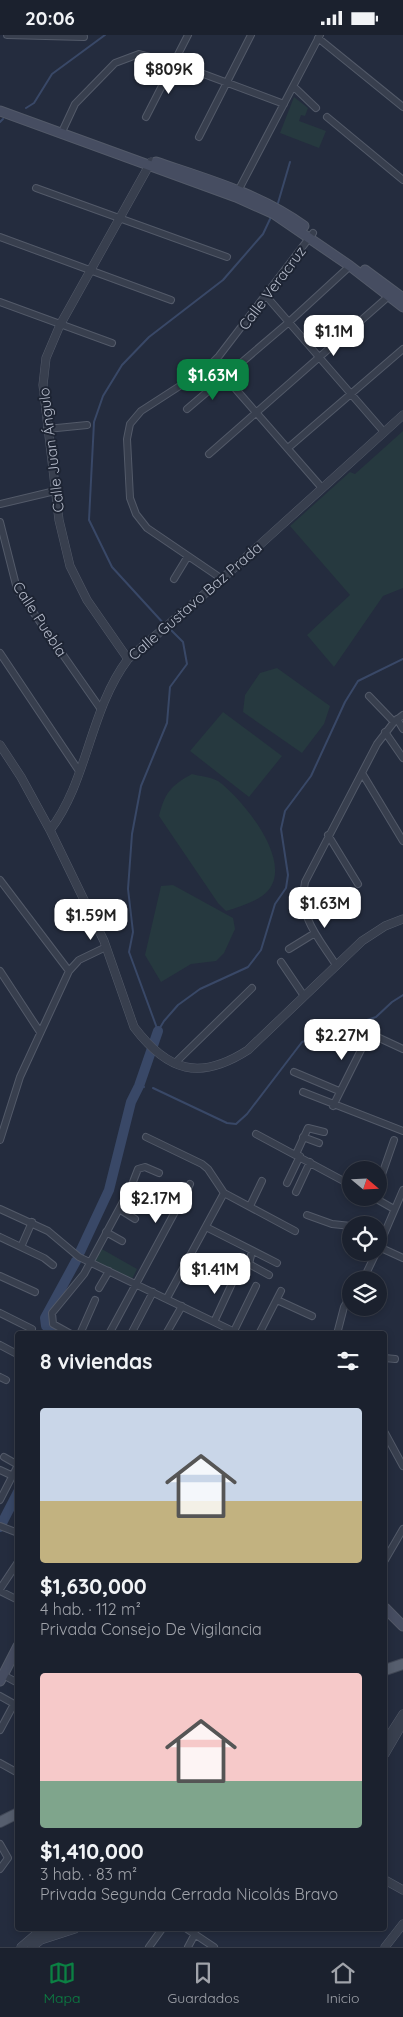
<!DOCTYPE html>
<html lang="es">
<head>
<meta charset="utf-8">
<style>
  :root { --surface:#1b212e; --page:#242936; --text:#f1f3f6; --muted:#a0a3aa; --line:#393e4a; --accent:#0b8043 }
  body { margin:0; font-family:Quicksand,sans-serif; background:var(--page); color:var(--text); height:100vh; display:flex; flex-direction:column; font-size:19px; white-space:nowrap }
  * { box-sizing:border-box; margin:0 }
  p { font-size:16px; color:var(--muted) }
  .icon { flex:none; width:28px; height:28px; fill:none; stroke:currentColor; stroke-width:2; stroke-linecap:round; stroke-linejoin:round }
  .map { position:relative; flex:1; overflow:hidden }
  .side { position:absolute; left:15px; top:1296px; width:372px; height:600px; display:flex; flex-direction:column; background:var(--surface); border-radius:5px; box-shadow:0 2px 8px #0003,0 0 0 1px var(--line) }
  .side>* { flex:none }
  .needle { width:32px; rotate:109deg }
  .buttons { position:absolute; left:342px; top:1126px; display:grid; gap:10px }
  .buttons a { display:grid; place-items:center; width:45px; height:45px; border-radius:50%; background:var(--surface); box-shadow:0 2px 8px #0003,0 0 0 1px var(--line); font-size:25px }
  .price { position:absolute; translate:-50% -42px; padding:0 11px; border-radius:10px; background:#fff; color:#222; font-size:16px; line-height:32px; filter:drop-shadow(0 1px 2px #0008) }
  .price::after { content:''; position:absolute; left:50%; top:30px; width:15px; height:11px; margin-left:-8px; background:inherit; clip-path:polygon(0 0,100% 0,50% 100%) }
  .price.selected { background:var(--accent); color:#fff }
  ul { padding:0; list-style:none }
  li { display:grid; align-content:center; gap:10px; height:265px; padding:0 25px }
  li span { display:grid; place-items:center; height:155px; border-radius:5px; color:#555 }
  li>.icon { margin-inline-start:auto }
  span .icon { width:90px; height:90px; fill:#fffc; stroke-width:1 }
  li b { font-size:21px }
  h2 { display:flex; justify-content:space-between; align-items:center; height:60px; padding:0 25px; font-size:21px }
  .status { display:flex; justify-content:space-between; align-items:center; height:35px; padding:0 25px; background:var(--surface); direction:ltr }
  .status svg { height:14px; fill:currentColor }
  .menu { display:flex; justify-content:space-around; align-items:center; height:70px; border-top:1px solid var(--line); background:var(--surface); font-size:14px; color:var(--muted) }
  .menu a { display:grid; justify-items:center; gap:2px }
  .menu .selected { color:var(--accent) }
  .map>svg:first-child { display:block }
  .green { fill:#26393f }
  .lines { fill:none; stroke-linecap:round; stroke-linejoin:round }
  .stream { stroke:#394867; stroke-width:2 }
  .river { stroke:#394867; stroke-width:10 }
  .minor-casing { stroke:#535a69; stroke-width:8 }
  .tertiary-casing { stroke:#535a69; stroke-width:9 }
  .secondary-casing { stroke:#535a69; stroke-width:11 }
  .primary-casing { stroke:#414857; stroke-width:12 }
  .minor { stroke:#383f4e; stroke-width:6 }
  .tertiary { stroke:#383f4e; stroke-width:8 }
  .secondary { stroke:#464d61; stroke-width:9 }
  .primary { stroke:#565e6e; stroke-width:10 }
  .labels { text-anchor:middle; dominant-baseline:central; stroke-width:4; stroke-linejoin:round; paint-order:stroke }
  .street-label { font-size:15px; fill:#b4bac9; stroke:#1d2433 }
</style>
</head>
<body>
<div class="status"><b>20:06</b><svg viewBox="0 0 49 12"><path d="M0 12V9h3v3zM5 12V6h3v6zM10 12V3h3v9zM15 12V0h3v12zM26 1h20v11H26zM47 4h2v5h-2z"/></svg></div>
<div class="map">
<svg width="403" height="1912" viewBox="0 0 403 1912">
  <rect width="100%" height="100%" fill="#242c3e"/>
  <!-- green -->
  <path class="green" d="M294,62L308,73L305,81L301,80L299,86L326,96L319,113L280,98Z
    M403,396V553L383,561L334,632L307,600L350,560L290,491L350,437L355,439Z
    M277,633L330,671L324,689L302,718L243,677L245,660L260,638Z
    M223,677L282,721L249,762L190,716Z
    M192,739C199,741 211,742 218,746C243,764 301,834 262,861C252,868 238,872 226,876L218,868L159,781C165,758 170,751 192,739Z
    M173,850L233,883L235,894L224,918L216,926L191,929L161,947L145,920L161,851Z
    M100,1213L137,1234L132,1244L92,1226Z"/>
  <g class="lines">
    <!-- stream -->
    <path class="stream" d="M26,73L34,68L52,39L105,0
      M0,87L3,84
      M278,168L290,127
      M165,590L112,532L89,485L94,387L103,361L122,330L149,302L223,245L263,199L271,182
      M158,996L129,917L133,897L128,854L132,799L141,751L167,688L170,652L187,629L183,607L169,593
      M158,996L164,986L178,970L200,954L248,932L261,915L275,869L286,853L288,840L281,794L285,776L311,741L345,667L358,646L403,624
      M139,1051L144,1052
      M153,1053L227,1088L236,1089L247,1079L302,1007L376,982L392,967L403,960"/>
    <!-- river -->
    <path class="river" d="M80,1217L109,1155L131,1067L139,1051L158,996
      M57,1299L46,1291L45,1283L76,1226
      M0,1492L18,1457"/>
    <!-- minor casing -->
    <g class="minor-casing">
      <path id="minor" d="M7,0L84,2
        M318,3L403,72
        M294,52L316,73
        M146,82L188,0
        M327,82L403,145
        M61,99L75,69L115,28L139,19L174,28L284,69
        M199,102L251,0
        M36,153L227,222
        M237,158L320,0
        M0,202L171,265
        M267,262L384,397
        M0,267L112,308
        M213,328L322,453
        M187,374L289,287L350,231
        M47,394L87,390
        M288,413L403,314
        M209,419L390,260
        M0,469L55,456
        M0,487L17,554L100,673
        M174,544L188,521
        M222,544L147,493L136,479L130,463L127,404L130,389L141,376L206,334L219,321L313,198
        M0,618L79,736
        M369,661L394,687
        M397,684L403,694
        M385,697L403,723
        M362,738L403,806
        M328,800L358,849
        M0,845L69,936
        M289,914L315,898
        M281,927L304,961
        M336,930C318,902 298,882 305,847L377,709L394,687L403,680
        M0,936L40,997
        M175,1028L252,953
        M294,1037L339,1056
        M303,1057L403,1096
        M333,1071L368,1001H375L403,1014
        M256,1099L351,1150
        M146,1102L202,1129L208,1134L224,1158L295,1196
        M303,1102L319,1108
        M0,1105L20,1042L69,936L79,925L106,912
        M296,1119L308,1093L324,1097
        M287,1148L300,1121
        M379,1148L394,1105
        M131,1152L147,1160
        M296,1157L310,1127
        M373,1162L394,1174
        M250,1171L262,1146
        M0,1174L48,1196L79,1222L239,1299
        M119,1174L135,1184
        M307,1180L332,1189L351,1191
        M206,1192L277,1228
        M106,1197L122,1206
        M0,1202L44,1223L53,1230
        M379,1211L403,1155
        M21,1212L32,1187
        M379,1212L403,1223
        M252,1216L249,1229L269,1240
        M0,1241L35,1257
        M363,1245L376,1218
        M99,1253L109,1236
        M167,1263L224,1158
        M277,1265L312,1281
        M0,1278L32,1294
        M214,1287L235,1242
        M234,1296L256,1251
        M71,1299L53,1289L52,1278L84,1239L131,1152L138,1134L145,1132L159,1138
        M80,1299L95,1265
        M109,1299L190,1149
        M131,1299L153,1257
        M166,1299L182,1271
        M259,1299L281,1256
        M337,1299L344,1272L351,1260
        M0,1310L15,1318
        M385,1323L395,1324
        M0,1342L6,1345
        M385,1398L403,1431
        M4,1422L18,1430
        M0,1435L13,1441
        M0,1465L18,1430
        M0,1491L18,1498
        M385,1525L403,1494
        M0,1554L18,1527
        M0,1556L18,1565
        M3,1640L18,1648
        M0,1661L16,1670
        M0,1695L14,1669
        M0,1728L18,1738
        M0,1809L8,1823L0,1834
        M187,1894L214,1912
        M149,1912L162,1894
        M188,1912L195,1899"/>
    </g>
    <!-- tertiary casing -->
    <g class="tertiary-casing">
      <path id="tertiary" d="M128,624L87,565L70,531L59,485L43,350L46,323L60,290L151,127
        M0,710L21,742L50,795L104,906L134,992C168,1037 200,1046 248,1015L362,906L385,891L403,884
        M50,795C88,746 89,676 128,624L222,544L403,380
        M385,1707L403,1679
        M385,1719L403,1688
        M385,1845L403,1855
        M21,1912L35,1900L54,1894
        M32,1912L41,1905L75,1894
        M385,1912L403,1889"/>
    </g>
    <!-- secondary casing -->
    <g class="secondary-casing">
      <path id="secondary" d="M0,76L236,162L274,179L350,231L403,272
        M156,127C206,144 260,159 304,191
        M365,235L403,263
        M385,1573L403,1591
        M0,1646L18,1611"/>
    </g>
    <!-- primary casing -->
    <g class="primary-casing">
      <path id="primary" d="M385,1635L403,1629
        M0,1787L18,1778"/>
    </g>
    <!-- minor -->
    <use href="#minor" class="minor"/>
    <!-- tertiary -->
    <use href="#tertiary" class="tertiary"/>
    <!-- secondary -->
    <use href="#secondary" class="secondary"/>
    <!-- primary -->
    <use href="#primary" class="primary"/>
  </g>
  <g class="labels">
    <!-- street labels -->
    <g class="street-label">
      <text transform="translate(272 253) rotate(-53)">Calle Veracruz</text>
      <text transform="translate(51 415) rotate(-97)">Calle Juan Ángulo</text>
      <text transform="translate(195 566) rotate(-41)">Calle Gustavo Baz Prada</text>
      <text transform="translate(40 584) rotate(57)">Calle Puebla</text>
    </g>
  </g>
</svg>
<div class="buttons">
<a><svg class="needle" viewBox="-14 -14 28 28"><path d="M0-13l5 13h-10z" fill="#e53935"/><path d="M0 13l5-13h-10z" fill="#a0a3aa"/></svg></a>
<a><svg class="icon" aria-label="locate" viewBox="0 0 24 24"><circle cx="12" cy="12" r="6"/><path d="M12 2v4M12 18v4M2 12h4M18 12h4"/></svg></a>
<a><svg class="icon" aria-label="layers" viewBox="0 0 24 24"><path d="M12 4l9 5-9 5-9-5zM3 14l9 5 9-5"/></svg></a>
</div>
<b class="price" style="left:169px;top:60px">$809K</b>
<b class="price" style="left:334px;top:322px">$1.1M</b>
<b class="price selected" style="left:213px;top:366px">$1.63M</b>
<b class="price" style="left:325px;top:894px">$1.63M</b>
<b class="price" style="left:91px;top:906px">$1.59M</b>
<b class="price" style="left:342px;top:1026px">$2.27M</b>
<b class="price" style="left:156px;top:1189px">$2.17M</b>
<b class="price" style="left:215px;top:1260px">$1.41M</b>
<section class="side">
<h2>8 viviendas<svg class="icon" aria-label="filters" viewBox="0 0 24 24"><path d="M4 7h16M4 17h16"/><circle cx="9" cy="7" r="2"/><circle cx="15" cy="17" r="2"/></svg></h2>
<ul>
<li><span style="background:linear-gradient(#c9d6e8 60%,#c2b280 0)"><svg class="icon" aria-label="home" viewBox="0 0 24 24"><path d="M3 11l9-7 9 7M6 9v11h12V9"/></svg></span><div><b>$1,630,000</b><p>4 hab. · 112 m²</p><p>Privada Consejo De Vigilancia</p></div></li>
<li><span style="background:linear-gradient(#f6c9c9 70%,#7fa58c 0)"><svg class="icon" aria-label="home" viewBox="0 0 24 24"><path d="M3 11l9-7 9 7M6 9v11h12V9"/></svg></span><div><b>$1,410,000</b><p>3 hab. · 83 m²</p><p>Privada Segunda Cerrada Nicolás Bravo</p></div></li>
</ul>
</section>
</div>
<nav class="menu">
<a class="selected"><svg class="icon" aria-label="map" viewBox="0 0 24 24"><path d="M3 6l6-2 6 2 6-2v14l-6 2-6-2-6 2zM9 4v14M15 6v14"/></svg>Mapa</a>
<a><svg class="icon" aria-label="saved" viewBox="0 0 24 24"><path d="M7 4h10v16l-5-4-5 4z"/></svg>Guardados</a>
<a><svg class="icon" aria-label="home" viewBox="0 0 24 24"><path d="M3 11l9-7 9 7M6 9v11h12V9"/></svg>Inicio</a>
</nav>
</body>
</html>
